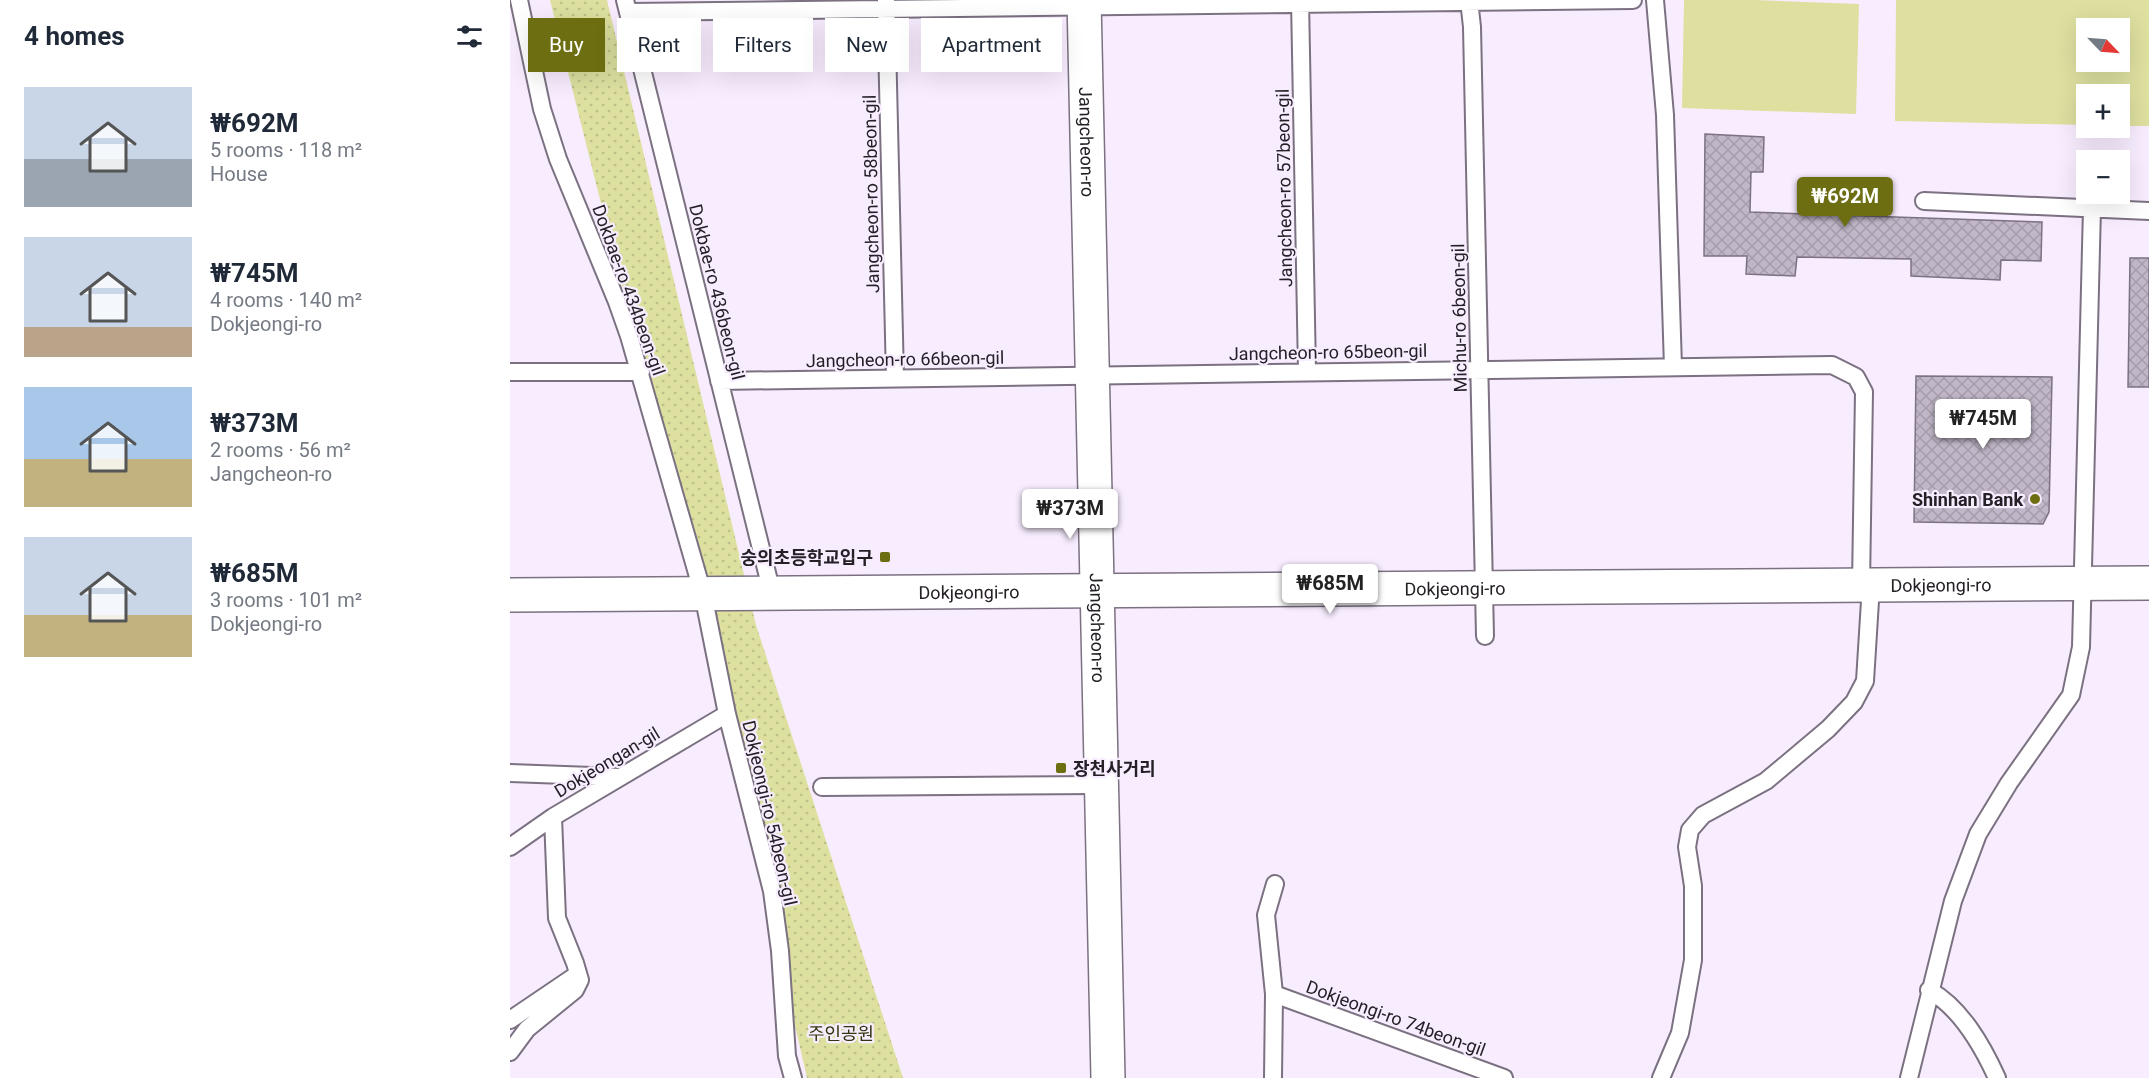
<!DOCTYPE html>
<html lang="en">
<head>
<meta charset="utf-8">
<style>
  :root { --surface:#fff; --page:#f6f6f7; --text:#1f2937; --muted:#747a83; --accent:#6d6e11 }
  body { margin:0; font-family:Roboto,"Noto Sans KR",sans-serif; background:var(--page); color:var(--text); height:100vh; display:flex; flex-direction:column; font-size:22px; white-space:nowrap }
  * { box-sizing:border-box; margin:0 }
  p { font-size:20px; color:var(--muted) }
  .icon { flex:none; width:33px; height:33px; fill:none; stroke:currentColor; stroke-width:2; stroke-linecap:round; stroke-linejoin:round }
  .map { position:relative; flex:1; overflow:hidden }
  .side { display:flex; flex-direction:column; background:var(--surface); width:510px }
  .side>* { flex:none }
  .top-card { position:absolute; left:18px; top:18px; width:570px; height:54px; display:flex; gap:12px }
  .needle { width:39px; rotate:115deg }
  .buttons { position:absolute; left:1566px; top:18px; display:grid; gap:12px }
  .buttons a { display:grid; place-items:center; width:54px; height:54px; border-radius:0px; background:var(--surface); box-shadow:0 6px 24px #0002; font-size:30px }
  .price { position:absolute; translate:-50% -51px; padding:0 14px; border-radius:6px; background:#fff; color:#222; font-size:20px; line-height:39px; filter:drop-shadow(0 2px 3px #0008) }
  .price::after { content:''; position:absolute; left:50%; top:36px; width:18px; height:14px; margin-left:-9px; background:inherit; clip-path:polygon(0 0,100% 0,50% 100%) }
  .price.on { background:var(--accent); color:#fff }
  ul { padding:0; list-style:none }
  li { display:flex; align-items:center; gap:18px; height:150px; padding:0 24px }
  li span { display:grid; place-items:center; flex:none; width:168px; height:120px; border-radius:0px; color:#555 }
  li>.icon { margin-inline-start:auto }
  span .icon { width:72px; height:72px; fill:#fffc; stroke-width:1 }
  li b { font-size:26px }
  h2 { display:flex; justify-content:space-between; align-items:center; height:72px; padding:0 24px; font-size:26px }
  .pill { padding:0 21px; border-radius:0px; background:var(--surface); box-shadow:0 6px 24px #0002; font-size:21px; line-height:54px }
  .pill.on { background:var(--accent); color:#fff }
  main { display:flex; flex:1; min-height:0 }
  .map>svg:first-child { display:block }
  .park { fill:url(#park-dots) }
  .garden { fill:#dde09f; fill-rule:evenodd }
  .building { fill:url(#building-cross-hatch); stroke:#7c7282; stroke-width:1.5 }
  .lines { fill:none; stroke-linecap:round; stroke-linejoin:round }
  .lane-casing { stroke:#7b7181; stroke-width:20 }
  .secondary-casing { stroke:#7b7181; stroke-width:36 }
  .lane { stroke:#fff; stroke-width:16 }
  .secondary { stroke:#fff; stroke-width:33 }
  .poi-dot { fill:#6d6e11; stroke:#f8edff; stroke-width:2 }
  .labels { text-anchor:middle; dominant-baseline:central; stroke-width:4.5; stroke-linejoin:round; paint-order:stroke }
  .street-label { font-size:18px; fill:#242026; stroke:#f8edff }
  .poi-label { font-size:18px; font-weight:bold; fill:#242026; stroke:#f8edff; text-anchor:end }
  .park-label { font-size:18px; fill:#34340e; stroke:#f8edff }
</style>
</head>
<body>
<main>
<section class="side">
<h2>4 homes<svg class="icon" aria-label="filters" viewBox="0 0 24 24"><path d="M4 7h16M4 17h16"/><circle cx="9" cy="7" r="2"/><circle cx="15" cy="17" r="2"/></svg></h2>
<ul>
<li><span style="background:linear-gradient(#c9d6e8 60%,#9aa5b1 0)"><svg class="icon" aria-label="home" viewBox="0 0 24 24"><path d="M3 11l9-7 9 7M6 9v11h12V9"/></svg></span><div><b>₩692M</b><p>5 rooms · 118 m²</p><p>House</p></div></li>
<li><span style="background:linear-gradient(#c9d6e8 75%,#b9a48a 0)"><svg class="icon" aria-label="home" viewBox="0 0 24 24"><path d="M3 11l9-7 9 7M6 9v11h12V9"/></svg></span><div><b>₩745M</b><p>4 rooms · 140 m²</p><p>Dokjeongi-ro</p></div></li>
<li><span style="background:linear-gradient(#a9c7e8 60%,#c2b280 0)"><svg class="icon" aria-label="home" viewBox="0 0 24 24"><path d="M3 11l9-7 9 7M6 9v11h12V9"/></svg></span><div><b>₩373M</b><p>2 rooms · 56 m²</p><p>Jangcheon-ro</p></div></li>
<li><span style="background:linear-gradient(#c9d6e8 65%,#c2b280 0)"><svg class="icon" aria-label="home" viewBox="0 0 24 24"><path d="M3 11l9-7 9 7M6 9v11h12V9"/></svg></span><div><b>₩685M</b><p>3 rooms · 101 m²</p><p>Dokjeongi-ro</p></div></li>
</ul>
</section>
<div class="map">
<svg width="1639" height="1078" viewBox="0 0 1639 1078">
  <defs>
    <pattern id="park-dots" width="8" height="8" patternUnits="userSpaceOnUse" patternTransform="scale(1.5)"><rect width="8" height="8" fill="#dde09f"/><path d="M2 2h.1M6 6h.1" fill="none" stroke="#bec089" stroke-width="1.8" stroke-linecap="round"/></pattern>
    <pattern id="building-cross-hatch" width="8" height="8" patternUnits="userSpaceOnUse" patternTransform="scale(1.5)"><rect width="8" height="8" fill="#c1b7c8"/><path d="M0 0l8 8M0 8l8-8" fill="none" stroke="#a69dac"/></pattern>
  </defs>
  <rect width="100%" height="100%" fill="#f8edff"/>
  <!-- park -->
  <path class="park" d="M40,0H97L246,625L393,1078H297L159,475Z"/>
  <!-- garden -->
  <path class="garden" d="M1174,0H1245L1349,4L1346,114L1172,108Z
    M1386,0H1639V126H1610V94H1576V125L1385,121ZM1576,28H1610V62H1576Z"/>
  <!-- building -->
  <path class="building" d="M1195,134L1254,137L1253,172H1241L1240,212L1532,222L1531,261L1491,260L1490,280L1401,276V259L1287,257L1285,276L1236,274L1237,256H1194Z
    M1620,258H1639V387H1618Z
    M1406,376L1542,377L1539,512L1533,524L1404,522Z"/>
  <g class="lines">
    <!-- lane casing -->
    <g class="lane-casing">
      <path id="lane" d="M9,0L32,109L48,159L107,302L119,336L193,594L217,714L262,891L270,951L277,1056L283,1078
        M115,0L262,593
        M376,0L385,378
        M790,0L797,372
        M959,0L962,27L975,636
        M1145,0L1155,115L1163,367
        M118,12L1123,0
        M1414,201L1639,211
        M0,372H131
        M209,381L1322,365L1346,377L1354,392L1351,585
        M0,773L109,777
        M312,787L591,785
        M0,847L43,817L217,714
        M1419,990C1451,1008 1472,1045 1487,1078
        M764,994L994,1078
        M0,1020L68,974
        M0,1052L17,1029L65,990L70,980L65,963L47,918L43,817
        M763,1078L764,994L756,915L765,884
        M1151,1078L1170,1033L1183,960V886L1177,847L1180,830L1193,815L1256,781L1318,729L1344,702L1355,681L1361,585
        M1399,1078L1443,901L1468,834L1499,783L1561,695L1571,647L1582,208"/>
    </g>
    <!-- secondary casing -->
    <g class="secondary-casing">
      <g id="secondary">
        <path id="s1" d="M574,0L598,1078"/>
        <path id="s2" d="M0,595L1639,583"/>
      </g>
    </g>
    <!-- lane -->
    <use href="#lane" class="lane"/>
    <!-- secondary -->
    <use href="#secondary" class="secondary"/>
  </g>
  <!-- markers -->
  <g class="poi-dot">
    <circle cx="1525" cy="499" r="6"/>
    <rect x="369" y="551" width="12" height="12" rx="3"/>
    <rect x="545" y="762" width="12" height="12" rx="3"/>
  </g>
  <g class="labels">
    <!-- street labels -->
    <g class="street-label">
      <text stroke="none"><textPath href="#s1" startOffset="142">Jangcheon-ro</textPath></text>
      <text transform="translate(774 188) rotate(-91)">Jangcheon-ro 57beon-gil</text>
      <text transform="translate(361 194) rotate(-91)">Jangcheon-ro 58beon-gil</text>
      <text transform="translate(119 290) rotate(70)">Dokbae-ro 434beon-gil</text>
      <text transform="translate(207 292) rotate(76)">Dokbae-ro 436beon-gil</text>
      <text transform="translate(949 318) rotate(-91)">Michu-ro 6beon-gil</text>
      <text transform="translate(818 352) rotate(-1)">Jangcheon-ro 65beon-gil</text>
      <text transform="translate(395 359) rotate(-1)">Jangcheon-ro 66beon-gil</text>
      <text stroke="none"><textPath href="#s2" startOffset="1431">Dokjeongi-ro</textPath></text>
      <text stroke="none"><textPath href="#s2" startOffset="945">Dokjeongi-ro</textPath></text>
      <text stroke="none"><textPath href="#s2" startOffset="459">Dokjeongi-ro</textPath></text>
      <text stroke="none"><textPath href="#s1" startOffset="628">Jangcheon-ro</textPath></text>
      <text transform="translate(97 762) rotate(-31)">Dokjeongan-gil</text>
      <text transform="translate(260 813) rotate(77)">Dokjeongi-ro 54beon-gil</text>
      <text transform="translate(886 1018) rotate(20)">Dokjeongi-ro 74beon-gil</text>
    </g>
    <!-- poi labels -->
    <g class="poi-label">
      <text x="1513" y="499">Shinhan Bank</text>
      <text x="363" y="557">숭의초등학교입구</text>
      <text x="563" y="768" text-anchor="start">장천사거리</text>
    </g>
    <!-- park labels -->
    <g class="park-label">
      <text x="331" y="1033">주인공원</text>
    </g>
  </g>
</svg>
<div class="buttons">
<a><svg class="needle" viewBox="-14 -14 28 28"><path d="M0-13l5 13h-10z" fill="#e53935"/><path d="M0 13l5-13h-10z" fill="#747a83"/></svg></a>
<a>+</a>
<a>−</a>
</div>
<b class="price on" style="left:1335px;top:228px">₩692M</b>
<b class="price" style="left:1473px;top:450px">₩745M</b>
<b class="price" style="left:560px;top:540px">₩373M</b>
<b class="price" style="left:820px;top:615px">₩685M</b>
<div class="top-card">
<a class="pill on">Buy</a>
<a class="pill">Rent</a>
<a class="pill">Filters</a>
<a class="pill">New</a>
<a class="pill">Apartment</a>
</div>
</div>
</main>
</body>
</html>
